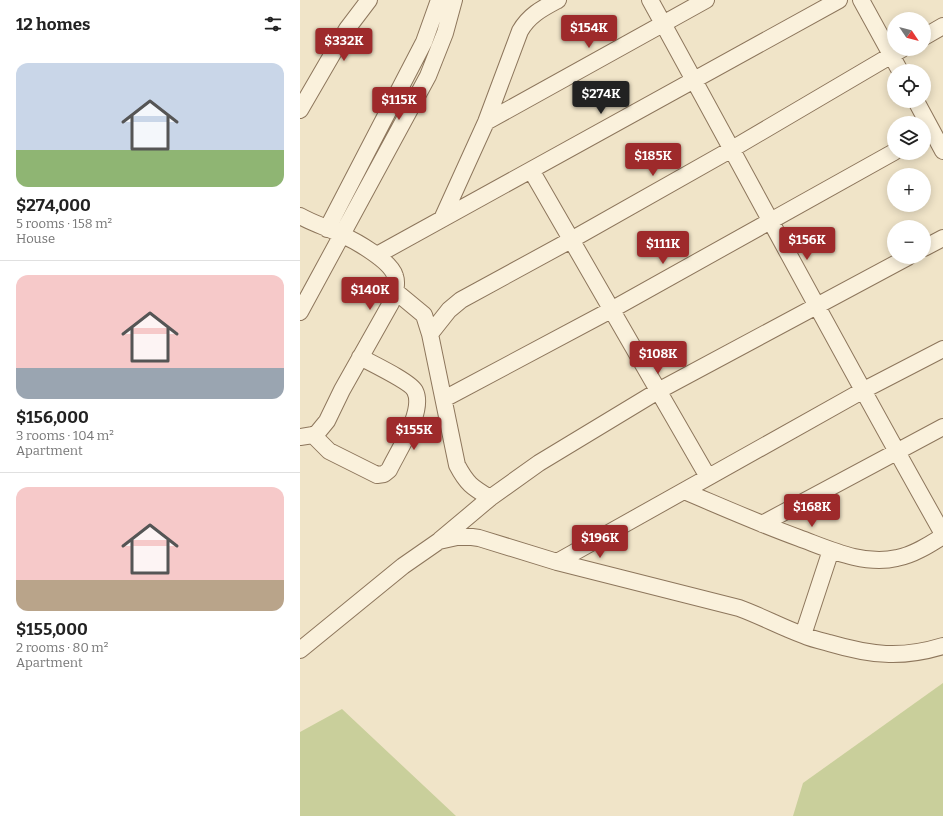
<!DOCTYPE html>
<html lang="en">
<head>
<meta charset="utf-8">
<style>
  :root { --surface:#fff; --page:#f2f2f2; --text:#222; --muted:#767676; --line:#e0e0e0; --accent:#9e2a2b }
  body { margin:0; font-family:Bitter,serif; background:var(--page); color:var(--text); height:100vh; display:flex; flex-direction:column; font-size:15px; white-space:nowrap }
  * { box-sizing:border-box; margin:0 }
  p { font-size:13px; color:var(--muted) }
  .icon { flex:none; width:22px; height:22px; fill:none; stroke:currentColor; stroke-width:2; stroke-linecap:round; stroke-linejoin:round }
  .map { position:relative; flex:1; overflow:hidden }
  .panel { display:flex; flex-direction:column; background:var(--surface); width:300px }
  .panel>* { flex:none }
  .needle { width:26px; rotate:125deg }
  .fabs { position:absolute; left:587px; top:12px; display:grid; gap:8px }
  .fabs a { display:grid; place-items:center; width:44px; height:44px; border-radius:50%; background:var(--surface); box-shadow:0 2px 10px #0003; font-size:20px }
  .price { position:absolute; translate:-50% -34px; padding:0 9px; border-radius:4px; background:var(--accent); color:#fff; font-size:13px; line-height:26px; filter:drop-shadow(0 1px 2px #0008) }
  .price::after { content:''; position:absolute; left:50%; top:24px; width:12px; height:9px; margin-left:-6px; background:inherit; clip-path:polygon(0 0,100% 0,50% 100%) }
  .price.selected { background:#222; color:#fff }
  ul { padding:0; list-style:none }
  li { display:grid; align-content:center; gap:8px; height:212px; padding:0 16px }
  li+li { border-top:1px solid var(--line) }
  li span { display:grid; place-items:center; height:124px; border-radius:12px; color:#555 }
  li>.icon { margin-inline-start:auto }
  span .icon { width:72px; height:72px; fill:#fffc; stroke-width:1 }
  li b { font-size:17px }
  h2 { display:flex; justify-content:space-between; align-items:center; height:48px; padding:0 16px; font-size:17px }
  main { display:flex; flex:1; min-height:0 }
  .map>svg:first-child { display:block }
  .green { fill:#c9cf9b }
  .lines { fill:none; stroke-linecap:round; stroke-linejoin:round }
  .minor-casing { stroke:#8d765c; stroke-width:18 }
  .minor { stroke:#faf1dc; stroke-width:16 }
</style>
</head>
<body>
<main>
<section class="panel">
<h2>12 homes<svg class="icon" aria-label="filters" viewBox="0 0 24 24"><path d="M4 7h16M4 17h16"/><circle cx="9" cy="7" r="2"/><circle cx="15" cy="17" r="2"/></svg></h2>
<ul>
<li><span style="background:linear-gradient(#c9d6e8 70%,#8fb573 0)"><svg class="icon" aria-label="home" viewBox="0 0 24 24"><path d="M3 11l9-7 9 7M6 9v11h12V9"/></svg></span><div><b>$274,000</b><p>5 rooms · 158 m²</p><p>House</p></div></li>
<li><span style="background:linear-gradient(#f6c9c9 75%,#9aa5b1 0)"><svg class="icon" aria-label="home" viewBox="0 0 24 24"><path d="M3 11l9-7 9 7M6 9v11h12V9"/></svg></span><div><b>$156,000</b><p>3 rooms · 104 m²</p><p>Apartment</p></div></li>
<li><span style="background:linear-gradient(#f6c9c9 75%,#b9a48a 0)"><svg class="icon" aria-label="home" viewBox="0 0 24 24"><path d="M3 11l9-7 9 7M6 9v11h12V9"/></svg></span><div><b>$155,000</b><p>2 rooms · 80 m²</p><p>Apartment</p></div></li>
</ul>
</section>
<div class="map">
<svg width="643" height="816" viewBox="0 0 643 816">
  <rect width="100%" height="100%" fill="#f0e4c8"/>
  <!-- green -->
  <path class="green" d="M643,683V816H493L503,783Z
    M42,709L156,816H0V732Z"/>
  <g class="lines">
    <!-- minor casing -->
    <g class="minor-casing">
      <path id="minor" d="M350,0C448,178 543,357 643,534
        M561,0L600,71
        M624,37L643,26
        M616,101L643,151
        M0,110L47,29L69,0
        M186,122L406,0
        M231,170L408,477
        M0,216C14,224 29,228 42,235C56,241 91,261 95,276C98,285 94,294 91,303L42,390L27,421L18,432L13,435L0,437
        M142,219L186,122L220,31C229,15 243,8 258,0
        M27,229L124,42L139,0
        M624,248L643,238
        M77,255L539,0
        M95,291L124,315L130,334L157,465C167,484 172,487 190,498
        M0,312L128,76L145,33L154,0
        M130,334L149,310L161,300L271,240L432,149L602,49
        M144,399L311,310L594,152
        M13,435L29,451L77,475L84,474L89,470C98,451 125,411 115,391C111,382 71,363 60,357
        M384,491C422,507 460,524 499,538C529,549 564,566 597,558C613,555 629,545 643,536
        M462,524L643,427
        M140,540L190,498L239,463L358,391L608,257
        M257,562L562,391L643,349
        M503,635L531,550
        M0,650L103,566L139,541L157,537H172L179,538L257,562L439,608C461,616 481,627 503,635C512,639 521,641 529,643C570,655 601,659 643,646"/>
    </g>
    <!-- minor -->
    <use href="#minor" class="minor"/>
  </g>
</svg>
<div class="fabs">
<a><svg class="needle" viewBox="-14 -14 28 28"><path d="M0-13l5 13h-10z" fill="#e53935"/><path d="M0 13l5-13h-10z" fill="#767676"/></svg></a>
<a><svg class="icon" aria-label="locate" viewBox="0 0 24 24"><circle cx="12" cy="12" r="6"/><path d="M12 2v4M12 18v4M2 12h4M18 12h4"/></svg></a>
<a><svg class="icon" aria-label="layers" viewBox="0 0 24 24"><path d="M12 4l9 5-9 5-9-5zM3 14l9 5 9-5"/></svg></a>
<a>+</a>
<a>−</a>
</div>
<b class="price" style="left:289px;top:49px">$154K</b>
<b class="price" style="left:44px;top:62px">$332K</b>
<b class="price selected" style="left:301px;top:115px">$274K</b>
<b class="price" style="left:99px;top:121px">$115K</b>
<b class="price" style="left:353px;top:177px">$185K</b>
<b class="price" style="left:507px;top:261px">$156K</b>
<b class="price" style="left:363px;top:265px">$111K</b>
<b class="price" style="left:70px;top:311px">$140K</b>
<b class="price" style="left:358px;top:375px">$108K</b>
<b class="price" style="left:114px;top:451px">$155K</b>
<b class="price" style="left:512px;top:528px">$168K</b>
<b class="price" style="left:300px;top:559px">$196K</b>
</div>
</main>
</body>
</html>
